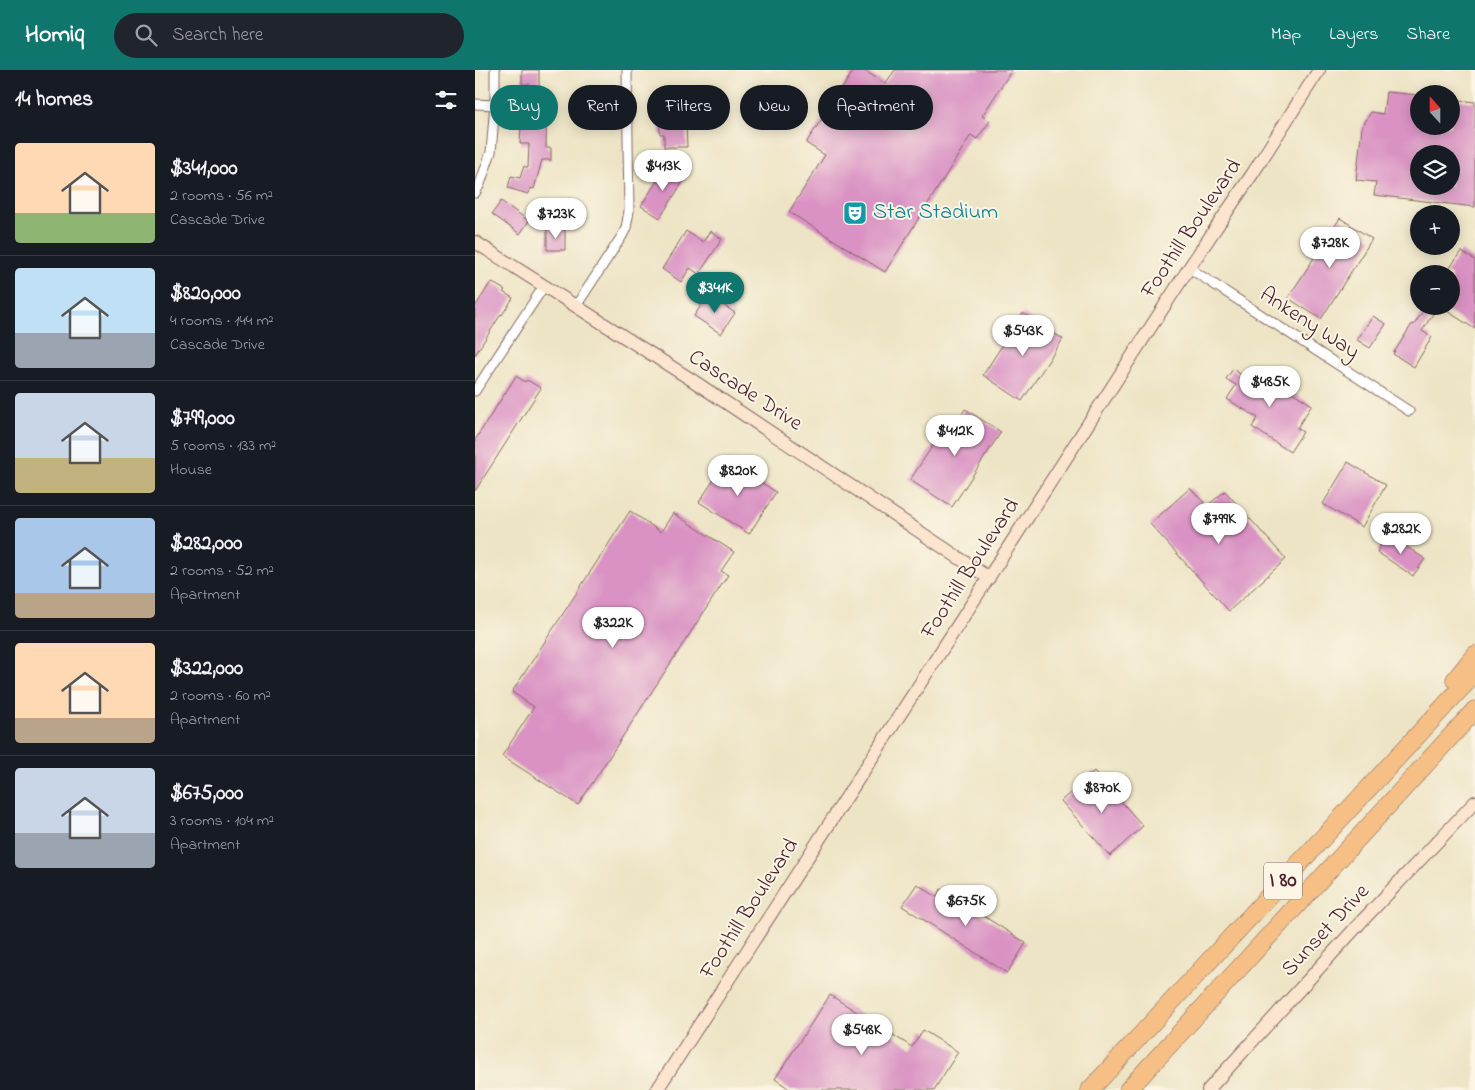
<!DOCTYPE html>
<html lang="en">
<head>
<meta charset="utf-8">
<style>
  :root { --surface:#171b24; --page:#20242c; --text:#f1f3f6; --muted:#9ea1a6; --line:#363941; --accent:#0f766e }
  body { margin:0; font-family:"Indie Flower",sans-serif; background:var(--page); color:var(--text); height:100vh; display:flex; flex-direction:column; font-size:19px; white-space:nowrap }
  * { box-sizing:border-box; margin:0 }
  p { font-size:16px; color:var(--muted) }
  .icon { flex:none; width:28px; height:28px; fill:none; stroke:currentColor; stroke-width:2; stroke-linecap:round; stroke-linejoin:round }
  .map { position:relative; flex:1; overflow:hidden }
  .side { display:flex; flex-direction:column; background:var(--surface); width:475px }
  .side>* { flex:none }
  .top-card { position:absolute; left:15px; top:15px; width:475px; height:45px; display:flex; gap:10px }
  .needle { width:32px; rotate:339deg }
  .controls { position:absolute; left:935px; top:15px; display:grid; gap:10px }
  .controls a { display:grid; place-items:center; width:50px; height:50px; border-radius:50%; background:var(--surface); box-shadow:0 2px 12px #0003; font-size:25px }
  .price { position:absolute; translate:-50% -42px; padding:0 11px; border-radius:18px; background:#fff; color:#222; font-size:16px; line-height:32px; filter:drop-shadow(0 1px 2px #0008) }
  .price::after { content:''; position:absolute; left:50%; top:30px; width:15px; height:11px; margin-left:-8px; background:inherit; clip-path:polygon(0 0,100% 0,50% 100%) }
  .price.active { background:var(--accent); color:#fff }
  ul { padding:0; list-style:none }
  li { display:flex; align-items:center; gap:15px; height:125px; padding:0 15px }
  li+li { border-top:1px solid var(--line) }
  li span { display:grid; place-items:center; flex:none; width:140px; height:100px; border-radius:5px; color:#555 }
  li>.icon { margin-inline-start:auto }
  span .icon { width:60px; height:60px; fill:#fffc; stroke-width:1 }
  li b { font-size:21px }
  h2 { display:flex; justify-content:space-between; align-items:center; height:60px; padding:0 15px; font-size:21px }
  .tag { padding:0 18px; border-radius:22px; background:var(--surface); box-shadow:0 2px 12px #0003; font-size:18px; line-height:45px }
  .tag.active { background:var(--accent); color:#fff }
  header { display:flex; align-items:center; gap:30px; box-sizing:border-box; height:70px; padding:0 25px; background:var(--accent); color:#fff }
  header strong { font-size:24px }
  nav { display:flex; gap:28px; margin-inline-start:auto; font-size:18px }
  .search { width:350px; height:45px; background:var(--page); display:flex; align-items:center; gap:12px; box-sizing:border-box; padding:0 18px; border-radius:28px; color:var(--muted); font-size:19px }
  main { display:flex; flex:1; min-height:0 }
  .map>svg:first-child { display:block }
  .building { fill:#d992c3; fill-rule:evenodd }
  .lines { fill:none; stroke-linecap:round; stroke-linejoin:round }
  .street-casing { stroke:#836461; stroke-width:11 }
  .secondary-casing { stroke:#836461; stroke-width:14 }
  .highway-casing { stroke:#836461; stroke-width:19 }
  .street { stroke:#fff; stroke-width:9 }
  .secondary { stroke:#fbe5cf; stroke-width:12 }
  .highway { stroke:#f5bf86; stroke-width:18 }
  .labels { text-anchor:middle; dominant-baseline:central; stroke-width:4; stroke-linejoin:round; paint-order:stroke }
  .shield { fill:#fcf5e5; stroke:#7f5f63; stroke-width:1 }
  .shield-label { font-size:21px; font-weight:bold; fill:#4a1f2b }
  .culture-label { font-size:22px; fill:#0d838f; stroke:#fcf5e5; text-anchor:start }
  .street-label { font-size:22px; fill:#4a1f2b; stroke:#fcf5e5 }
</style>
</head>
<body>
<header>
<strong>Homiq</strong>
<div class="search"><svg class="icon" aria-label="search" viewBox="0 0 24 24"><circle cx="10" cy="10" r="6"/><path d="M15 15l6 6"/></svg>Search here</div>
<nav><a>Map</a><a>Layers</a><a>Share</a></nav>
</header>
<main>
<section class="side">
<h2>14 homes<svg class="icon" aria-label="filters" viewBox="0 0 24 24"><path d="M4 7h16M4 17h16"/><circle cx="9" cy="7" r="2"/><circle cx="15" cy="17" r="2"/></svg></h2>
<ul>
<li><span style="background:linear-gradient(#ffd9b3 70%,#8fb573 0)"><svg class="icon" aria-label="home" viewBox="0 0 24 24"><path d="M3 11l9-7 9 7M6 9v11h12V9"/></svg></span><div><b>$341,000</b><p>2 rooms · 56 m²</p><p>Cascade Drive</p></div></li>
<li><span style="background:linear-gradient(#bfe0f5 65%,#9aa5b1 0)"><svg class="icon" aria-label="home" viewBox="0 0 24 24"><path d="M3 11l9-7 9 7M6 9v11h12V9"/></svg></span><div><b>$820,000</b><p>4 rooms · 144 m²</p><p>Cascade Drive</p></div></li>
<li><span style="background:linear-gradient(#c9d6e8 65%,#c2b280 0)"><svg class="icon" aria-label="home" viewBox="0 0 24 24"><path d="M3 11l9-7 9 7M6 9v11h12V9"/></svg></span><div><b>$799,000</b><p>5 rooms · 133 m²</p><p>House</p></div></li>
<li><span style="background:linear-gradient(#a9c7e8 75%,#b9a48a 0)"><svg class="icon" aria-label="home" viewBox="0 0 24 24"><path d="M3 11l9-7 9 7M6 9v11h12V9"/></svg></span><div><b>$282,000</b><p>2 rooms · 52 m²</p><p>Apartment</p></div></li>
<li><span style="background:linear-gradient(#ffd9b3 75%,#b9a48a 0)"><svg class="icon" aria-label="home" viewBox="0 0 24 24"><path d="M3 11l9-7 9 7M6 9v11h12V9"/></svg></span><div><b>$322,000</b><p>2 rooms · 60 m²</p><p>Apartment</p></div></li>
<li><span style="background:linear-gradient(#c9d6e8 65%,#9aa5b1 0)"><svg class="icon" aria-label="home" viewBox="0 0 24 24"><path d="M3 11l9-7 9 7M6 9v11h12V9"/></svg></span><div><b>$675,000</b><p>3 rooms · 104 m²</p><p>Apartment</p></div></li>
</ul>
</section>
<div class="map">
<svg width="1000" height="1020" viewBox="0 0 1000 1020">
  <rect width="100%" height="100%" fill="#fcf5e5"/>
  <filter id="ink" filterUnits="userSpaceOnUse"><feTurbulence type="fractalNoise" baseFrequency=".02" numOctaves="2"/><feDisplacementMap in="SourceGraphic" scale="10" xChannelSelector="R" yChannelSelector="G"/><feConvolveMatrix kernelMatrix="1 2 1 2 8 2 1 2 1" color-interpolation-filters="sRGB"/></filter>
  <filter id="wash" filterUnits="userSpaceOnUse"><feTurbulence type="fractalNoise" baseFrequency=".0096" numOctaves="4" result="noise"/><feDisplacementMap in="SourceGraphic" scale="20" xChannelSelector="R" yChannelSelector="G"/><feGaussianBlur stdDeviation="1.12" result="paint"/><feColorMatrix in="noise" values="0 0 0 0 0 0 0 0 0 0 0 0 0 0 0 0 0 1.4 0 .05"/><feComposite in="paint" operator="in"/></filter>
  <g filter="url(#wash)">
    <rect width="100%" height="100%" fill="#ede4c5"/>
    <g id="blocks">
      <!-- building -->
      <path class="building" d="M47,0H64V27H72L71,78H76V90H67L59,119L55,118L53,124L33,118L36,106L45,108L49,96L53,98L54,74H45L47,36H54L55,14H47Z
        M379,0H389L410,14L420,0H537L507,46L515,51L502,69L496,65L410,202L314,142L350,85L331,73Z
        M911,22L944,25V56H976V29L1000,32V137L899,125L901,112L881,110L887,57L896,42L908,44ZM944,84H976V116H944Z
        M210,30L212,77H189V64H185L184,45H188V31Z
        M192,95L211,107L185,148L166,136Z
        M26,131L54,151L45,164L17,144Z
        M865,148L897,169L846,249L813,228Z
        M72,159H90V180H72Z
        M211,161L228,172L235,161L247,169L224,204L215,198L206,212L187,199Z
        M986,181L1000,190V259L964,236H976V204H971Z
        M16,212L30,220L28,222L38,228L27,245L26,244L0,285V237Z
        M233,225L260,243L246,264L219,246Z
        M951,236H963L947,261L957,267L939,297L918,284L937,254L939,255Z
        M548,243L588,269L547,331L508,305Z
        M898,246L911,254L895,278L882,270Z
        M773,298L812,324L814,320L837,335L822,358L828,362L815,382L777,357L783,348L752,329L761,315L751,309L758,299L768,306Z
        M41,306L50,312L52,310L66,318L0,421V370Z
        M490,339L526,362L477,437L435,410L478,345L484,348Z
        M252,390L301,422L274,464L224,432Z
        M873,392L911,415L887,457L848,434Z
        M715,418L732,436L750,421L811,489L754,541L675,454Z
        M155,441L186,462L198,443L259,482L246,501L253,505L103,735L27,686L59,637L37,622Z
        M913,464L950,489L938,506L902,482Z
        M619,701L668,756L635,786L586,731Z
        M442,814L462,827L466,819L551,873L532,903L427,836Z
        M355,925L437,977L448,960L483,982L459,1020H316L300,1009Z"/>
    </g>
  </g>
  <g filter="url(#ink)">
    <use href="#blocks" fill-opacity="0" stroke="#836461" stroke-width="1"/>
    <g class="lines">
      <!-- street casing -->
      <g class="street-casing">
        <path id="street" d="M0,34L20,35
          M0,123L5,114L16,82L20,35V0
          M714,198L934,341
          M101,236L147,166L151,158L154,141L152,0
          M0,321L69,216"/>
      </g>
      <!-- secondary casing -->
      <g class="secondary-casing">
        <path id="secondary" d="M0,172L217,310L514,508
          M182,1020L714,198L778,103L844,0
          M733,1020L885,853L1000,732"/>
      </g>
      <!-- highway casing -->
      <g class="highway-casing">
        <path id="highway" d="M980,610L1000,585
          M615,1020L1000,603
          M653,1020L1000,640"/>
      </g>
      <!-- street -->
      <use href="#street" class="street"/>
      <!-- secondary -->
      <use href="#secondary" class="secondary"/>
      <!-- highway -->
      <use href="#highway" class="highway"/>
    </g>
  </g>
  <!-- icons -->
  <defs>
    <g id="theatre-square" transform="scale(1.25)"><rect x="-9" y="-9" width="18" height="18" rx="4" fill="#0f9aa8" stroke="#fcf5e5"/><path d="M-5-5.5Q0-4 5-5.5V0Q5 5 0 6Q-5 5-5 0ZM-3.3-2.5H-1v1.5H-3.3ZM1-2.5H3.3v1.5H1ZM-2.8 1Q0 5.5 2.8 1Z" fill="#fff"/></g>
  </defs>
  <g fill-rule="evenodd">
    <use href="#theatre-square" x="380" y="143"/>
  </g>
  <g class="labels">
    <!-- shield labels -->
    <rect class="shield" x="789" y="792.5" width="38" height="37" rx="4"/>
    <g class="shield-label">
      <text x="808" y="811">I 80</text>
    </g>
    <!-- culture labels -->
    <g class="culture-label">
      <text x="398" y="143">Star Stadium</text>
    </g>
    <!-- street labels -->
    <g class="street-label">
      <text transform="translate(717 159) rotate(-56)">Foothill Boulevard</text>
      <text transform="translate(834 254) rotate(33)">Ankeny Way</text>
      <text transform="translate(270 321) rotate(33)">Cascade Drive</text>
      <text transform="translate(496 499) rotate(-57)">Foothill Boulevard</text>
      <text transform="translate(275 839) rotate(-57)">Foothill Boulevard</text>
      <text transform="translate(851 861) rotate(-47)">Sunset Drive</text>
    </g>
  </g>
</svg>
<div class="controls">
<a><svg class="needle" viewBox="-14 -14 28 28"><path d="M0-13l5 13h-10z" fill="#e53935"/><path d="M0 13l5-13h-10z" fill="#9ea1a6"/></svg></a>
<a><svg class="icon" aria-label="layers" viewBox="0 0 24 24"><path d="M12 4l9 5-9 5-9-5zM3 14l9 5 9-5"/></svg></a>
<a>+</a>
<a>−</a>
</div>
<b class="price" style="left:188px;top:122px">$413K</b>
<b class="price" style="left:81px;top:170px">$723K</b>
<b class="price" style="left:855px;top:199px">$728K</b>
<b class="price active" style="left:240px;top:244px">$341K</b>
<b class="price" style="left:548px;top:287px">$543K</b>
<b class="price" style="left:795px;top:338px">$485K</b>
<b class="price" style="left:480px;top:387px">$412K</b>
<b class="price" style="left:263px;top:427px">$820K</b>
<b class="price" style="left:744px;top:475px">$799K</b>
<b class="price" style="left:926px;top:485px">$282K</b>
<b class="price" style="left:138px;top:579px">$322K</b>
<b class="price" style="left:627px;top:744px">$870K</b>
<b class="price" style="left:491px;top:857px">$675K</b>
<b class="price" style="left:387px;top:986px">$548K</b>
<div class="top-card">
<a class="tag active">Buy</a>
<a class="tag">Rent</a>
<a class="tag">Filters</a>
<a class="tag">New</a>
<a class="tag">Apartment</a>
</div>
</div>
</main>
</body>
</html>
